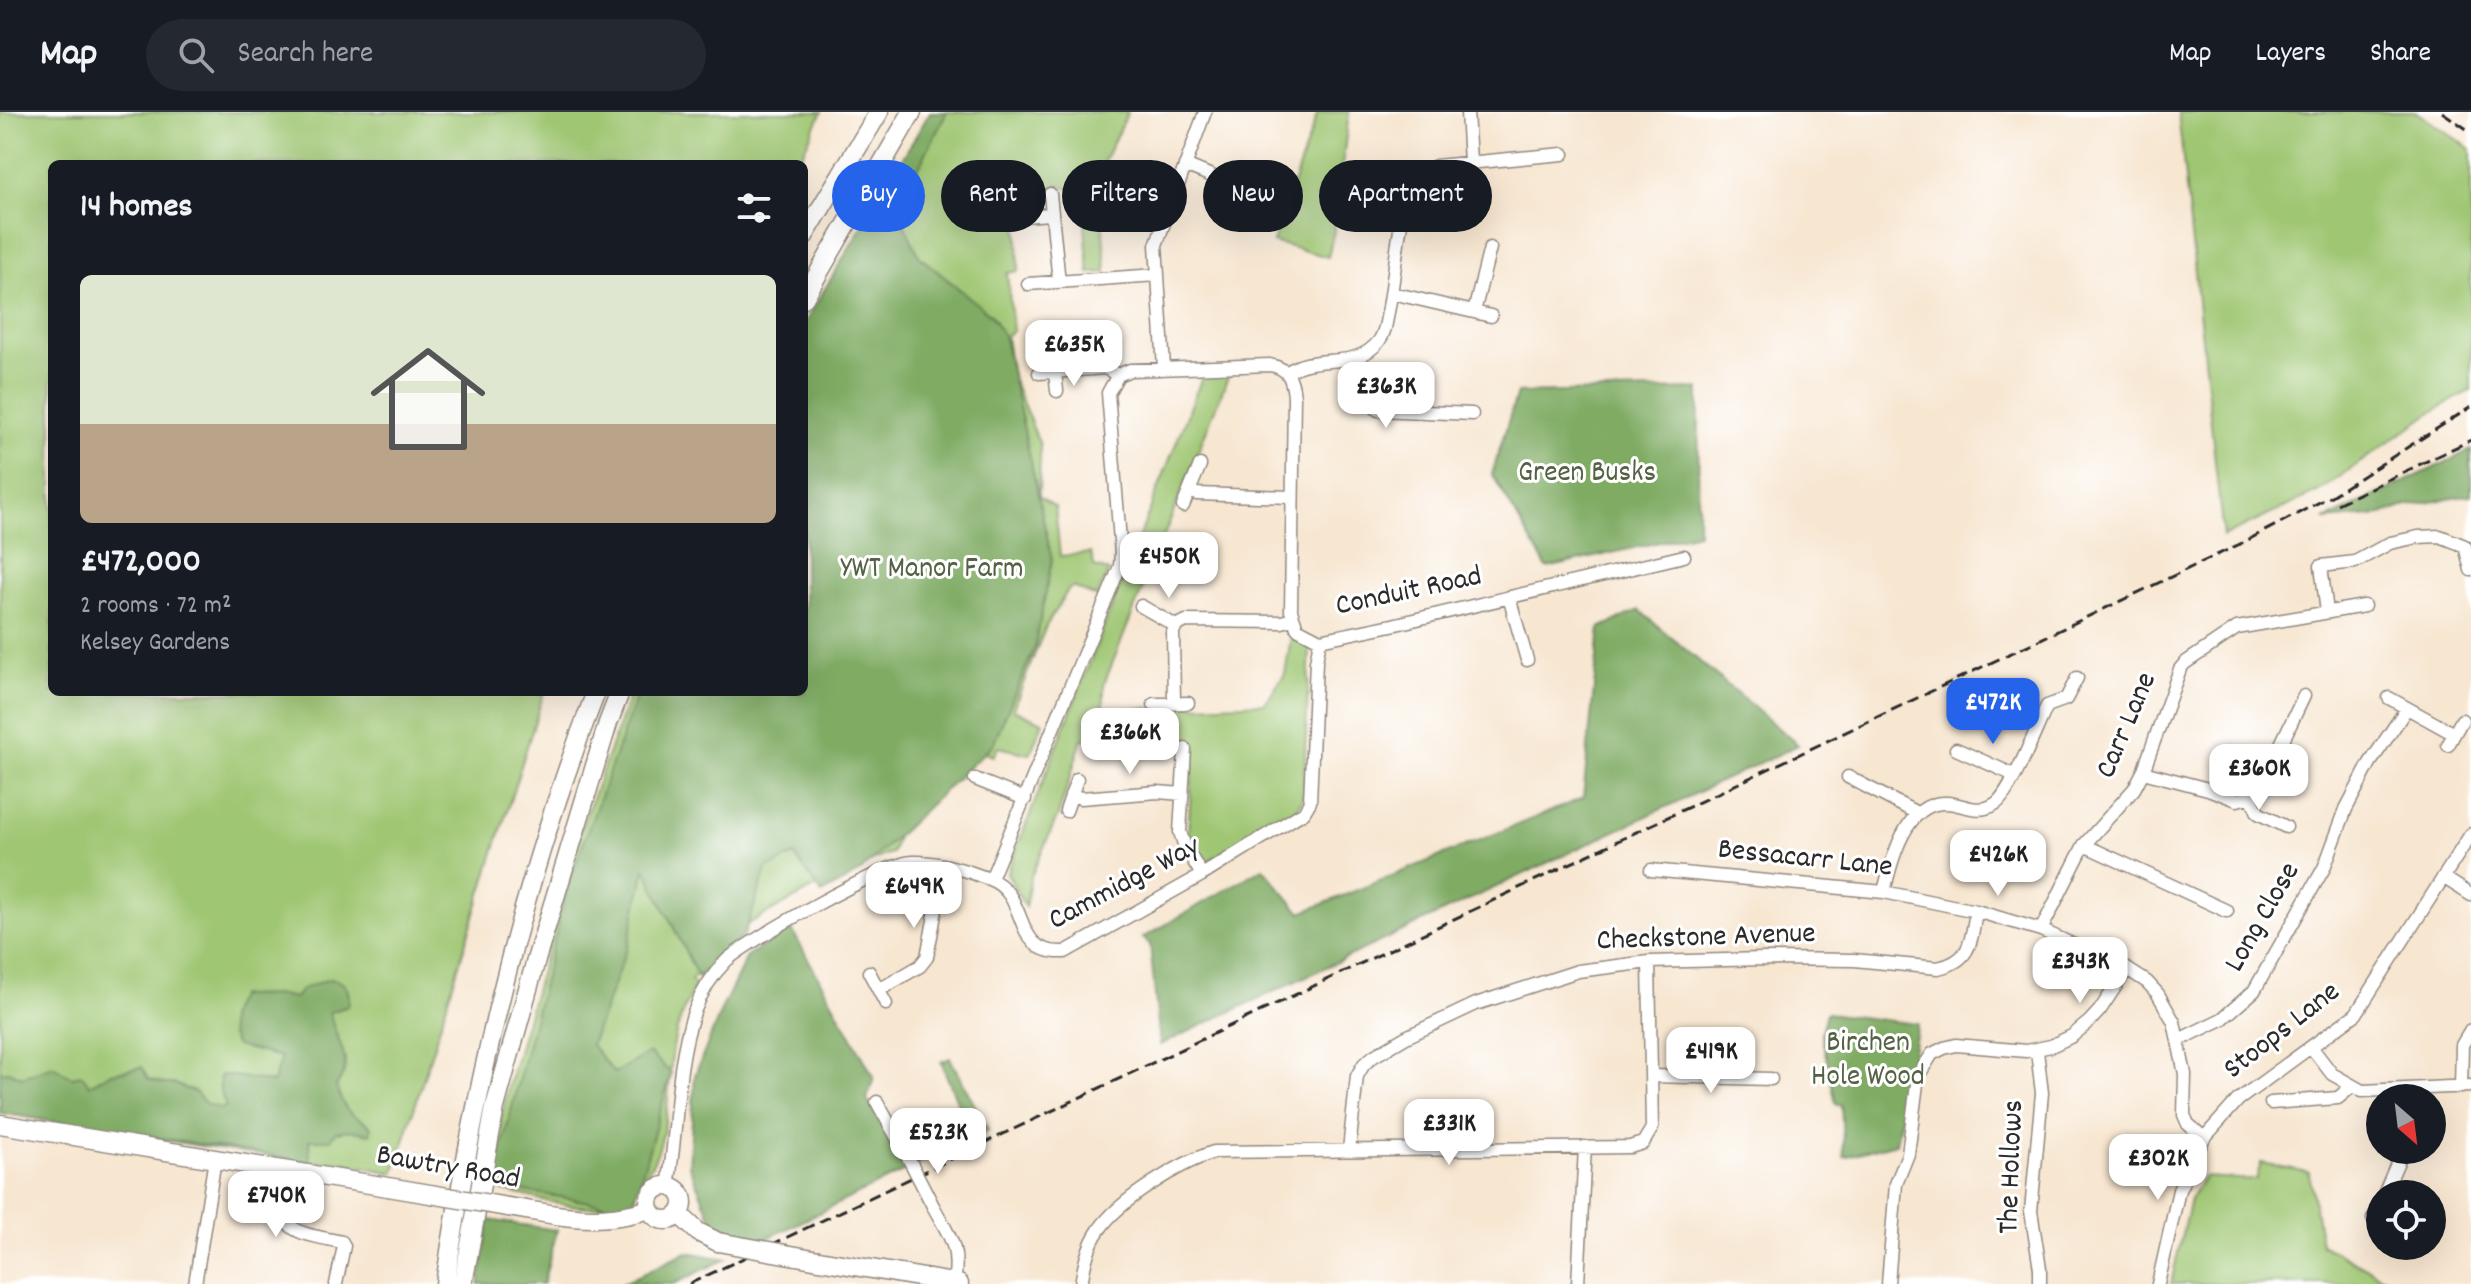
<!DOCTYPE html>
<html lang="en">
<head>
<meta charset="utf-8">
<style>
  :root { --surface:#171b24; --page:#242831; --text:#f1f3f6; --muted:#9ea1a6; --line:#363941; --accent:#2563eb }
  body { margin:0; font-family:Dekko,sans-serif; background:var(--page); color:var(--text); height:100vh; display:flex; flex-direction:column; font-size:30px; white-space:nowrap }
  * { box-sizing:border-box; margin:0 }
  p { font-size:26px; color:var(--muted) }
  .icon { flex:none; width:44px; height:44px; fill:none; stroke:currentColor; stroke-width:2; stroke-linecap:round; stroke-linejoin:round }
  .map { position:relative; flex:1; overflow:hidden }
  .sheet { position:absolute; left:48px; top:48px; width:760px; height:536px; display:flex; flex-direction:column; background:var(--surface); border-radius:12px; box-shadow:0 8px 32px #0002 }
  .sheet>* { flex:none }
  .hud { position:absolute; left:832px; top:48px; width:760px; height:72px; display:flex; gap:16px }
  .needle { width:52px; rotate:152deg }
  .fabs { position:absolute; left:2366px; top:972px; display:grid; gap:16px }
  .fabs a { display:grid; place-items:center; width:80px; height:80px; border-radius:50%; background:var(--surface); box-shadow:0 8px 32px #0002; font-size:40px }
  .price { position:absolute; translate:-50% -68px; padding:0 18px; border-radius:16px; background:#fff; color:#222; font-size:26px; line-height:52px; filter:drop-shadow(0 2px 4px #0008) }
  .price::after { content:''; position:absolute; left:50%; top:48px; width:24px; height:18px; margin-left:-12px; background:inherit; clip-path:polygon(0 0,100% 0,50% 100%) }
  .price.on { background:var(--accent); color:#fff }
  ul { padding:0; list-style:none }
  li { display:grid; align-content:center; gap:16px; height:424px; padding:0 32px }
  li span { display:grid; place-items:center; height:248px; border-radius:12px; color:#555 }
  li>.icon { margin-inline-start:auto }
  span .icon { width:144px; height:144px; fill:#fffc; stroke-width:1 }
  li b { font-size:34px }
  h2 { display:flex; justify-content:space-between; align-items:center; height:96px; padding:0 32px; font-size:34px }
  .pill { padding:0 28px; border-radius:36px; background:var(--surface); box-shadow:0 8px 32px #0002; font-size:28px; line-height:72px }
  .pill.on { background:var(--accent); color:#fff }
  header { display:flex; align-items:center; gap:48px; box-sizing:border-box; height:112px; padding:0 40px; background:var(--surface); border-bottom:2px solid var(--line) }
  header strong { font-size:38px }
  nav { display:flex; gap:44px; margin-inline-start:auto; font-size:28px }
  .search { width:560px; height:72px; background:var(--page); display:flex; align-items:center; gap:20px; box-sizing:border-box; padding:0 28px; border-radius:44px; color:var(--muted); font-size:30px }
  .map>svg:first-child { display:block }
  .green { fill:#9fc672; stroke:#65784e; stroke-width:2 }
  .forest { fill:#7fab64; stroke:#556b48; stroke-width:2 }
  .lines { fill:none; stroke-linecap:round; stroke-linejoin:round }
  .minor-casing { stroke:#91887e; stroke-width:15 }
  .highway-casing { stroke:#91887e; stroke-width:21 }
  .minor { stroke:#fff; stroke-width:12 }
  .highway { stroke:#fff; stroke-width:18 }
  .rail { stroke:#2b2b2b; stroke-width:3; stroke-dasharray:12 6; stroke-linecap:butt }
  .minor-bridge-casing { stroke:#91887e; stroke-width:15; stroke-linecap:butt }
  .highway-bridge-casing { stroke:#91887e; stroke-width:21; stroke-linecap:butt }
  .minor-bridge { stroke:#fff; stroke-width:12 }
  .highway-bridge { stroke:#fff; stroke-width:18 }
  .labels { text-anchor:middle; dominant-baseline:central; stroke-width:6; stroke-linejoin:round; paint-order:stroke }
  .park-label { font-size:30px; fill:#546144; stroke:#fff }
  .street-label { font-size:30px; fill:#2b2b2b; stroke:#fff }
</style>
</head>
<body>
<header>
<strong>Map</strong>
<div class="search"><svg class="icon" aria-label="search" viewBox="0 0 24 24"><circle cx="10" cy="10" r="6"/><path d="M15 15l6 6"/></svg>Search here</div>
<nav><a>Map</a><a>Layers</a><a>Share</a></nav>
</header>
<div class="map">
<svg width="2471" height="1172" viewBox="0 0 2471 1172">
  <rect width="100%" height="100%" fill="#fff"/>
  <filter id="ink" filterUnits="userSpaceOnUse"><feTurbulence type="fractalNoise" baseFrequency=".0125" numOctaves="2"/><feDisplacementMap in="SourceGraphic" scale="16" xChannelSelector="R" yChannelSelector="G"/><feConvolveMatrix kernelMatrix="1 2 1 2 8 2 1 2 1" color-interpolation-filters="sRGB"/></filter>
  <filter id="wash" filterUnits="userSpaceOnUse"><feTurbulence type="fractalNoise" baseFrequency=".006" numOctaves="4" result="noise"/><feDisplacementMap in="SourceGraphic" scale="32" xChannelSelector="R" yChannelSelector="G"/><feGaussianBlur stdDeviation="1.8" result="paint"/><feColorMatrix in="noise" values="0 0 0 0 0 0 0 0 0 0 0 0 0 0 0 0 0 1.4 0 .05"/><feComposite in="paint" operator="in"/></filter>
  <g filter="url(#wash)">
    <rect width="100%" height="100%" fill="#f7e6d0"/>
    <!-- green -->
    <path class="green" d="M0,0H822L797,52H52V580H544L394,1061L339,1050H310L211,1036L0,1001Z
      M945,0H1128L1099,59L1106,160L1089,161L1082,77C1065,76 1048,73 1035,83L1036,90L1023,91L1017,96L1019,159L1007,161L1013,219L1006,224L1012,265L1040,333L1039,384L1055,395L1060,444L1091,441L1094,455L1109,459L1096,485L1073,475L1068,478L1046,514L1013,597L1043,610L1030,642L998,635L993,644L982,640L900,715L892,741C866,748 846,769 820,773L739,817L699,866L694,864L691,869L696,872C686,891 678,909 674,930C664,984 675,1046 626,1083C618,1090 601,1096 591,1095C559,1094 520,1082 488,1075L507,979L578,725L631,580H804V217Z
      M1318,0H1349L1334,118L1328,145L1273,130Z
      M2178,0H2416L2471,37V278L2429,302L2321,378L2223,425Z
      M1230,260L1104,572V598L1265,591L1285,562L1292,520L1310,534L1303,686L1294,701L1204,751L1188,721L1194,633L1175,619L1082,627L1059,701L1031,764L1025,795L1007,761L1203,263Z
      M2261,1051L2309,1060L2321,1132L2396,1172H2171L2190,1087L2204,1065L2256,1068Z"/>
    <!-- forest -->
    <path class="forest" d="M930,0H947L897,98L920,145L991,203L1004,225L1052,448L1035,535L993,632L861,759L822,782L794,743L767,757L744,823L698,865L645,757L628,833L591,933L614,961L649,941L671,961L632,1097L492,1074L568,773L638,580H804V212Z
      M1699,277L1698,421L1547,456L1492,362L1517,281Z
      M2471,338V383L2403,395L2381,403L2325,408Z
      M1639,498L1798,633L1160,933L1150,832L1143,826L1263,756L1301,801L1583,686L1600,516Z
      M792,818L874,965L867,987L896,1041L965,1009L941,950L950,946L988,1018L764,1128L715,1115L689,1054L695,963L723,894L748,843Z
      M329,867C346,868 351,879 348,894L330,900C333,928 358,947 336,974C339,984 344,998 354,1004C361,1008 365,1008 371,1015L370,1022L349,1018L336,1020L330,1028H309L310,1050L0,1001V960L9,959L22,965L53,954L72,965L82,963L89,973L112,961L142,955L148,967L164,972H175L195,980L206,992L222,997L226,994L220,979V963C233,963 260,968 273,971L281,945L236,934C225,916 227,900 239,884L280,883L295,886L302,877Z
      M1826,901L1918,912L1896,1031L1844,1045L1841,994L1836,992L1821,920Z
      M489,1108L557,1118L543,1172H479Z
      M687,1140L726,1147L674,1172H622Z"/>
  </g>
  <g filter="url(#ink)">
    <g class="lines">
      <!-- minor casing -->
      <g class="minor-casing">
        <path id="minor" d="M1467,0L1470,49
          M1185,53L1267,87
          M1050,82L1059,170
          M1262,102L1274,71
          M1023,104L1051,102
          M1028,172L1157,163
          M1392,181L1491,204
          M1474,200L1490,136
          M1355,247C1363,262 1366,289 1378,298L1472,302
          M1164,256L1156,133L1205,0
          M1055,260L1057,279
          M1288,260C1316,240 1355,260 1379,229C1385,221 1386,211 1388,200C1395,168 1398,98 1413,73C1418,63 1426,58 1436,54L1563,42
          M1039,261L1105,256L1118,263
          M1190,379L1197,382L1292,385
          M1183,394L1200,353
          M1509,485L1527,548
          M1141,494L1176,514
          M2327,500L2321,454L2355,450L2390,431L2418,425L2440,424L2465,434L2471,458
          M1320,528L1392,513L1684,444
          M2389,586L2454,622
          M1174,591L1173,520L1176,514L1186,509L1282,510L1292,507
          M1154,592L1188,591
          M2448,633L2462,608
          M1185,637L1180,720L1185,735L1202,763
          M1956,637L2014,663
          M2143,660L2208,677L2237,688L2251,684L2261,674L2304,584
          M1848,665L1913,699L1916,703
          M975,667L1025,687
          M1071,683L1081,686L1158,680L1182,682
          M2251,684L2258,701L2286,715
          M1066,699L1077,667
          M2084,733L2227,799
          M1651,758L1884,780L1976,799L2041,818L2127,857L2147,870L2158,882L2174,910L2185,962L2184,1003L2188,1012L2204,1026
          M2443,765L2471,783
          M991,767L1120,454L1121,441L1108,281L1118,263L1130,258L1270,253C1289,257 1292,266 1294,284L1291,499L1297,516L1320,528
          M1884,780C1891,749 1906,688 1947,691C1964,692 1978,703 1995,692C2011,682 2037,614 2047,594L2066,587L2077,566
          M2041,818L2084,733L2134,677L2143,660L2180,557L2185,551L2237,516L2364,494
          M869,860L886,892
          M879,878L920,854L927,845L944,755
          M2179,928L2222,907L2254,879L2324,756L2346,697L2370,651L2407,596
          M2312,936L2332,962L2362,979L2471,974
          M2037,939L2042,981L2031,1099L2040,1157V1172
          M1652,964L1771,967
          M2461,975L2462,933L2471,918
          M877,990L910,1049
          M2271,991L2338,986L2352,974
          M1349,1038L1357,964L1364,952L1374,944L1406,925L1476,892L1578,859L1649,850L1764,847L1854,848L1938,856C1972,849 1971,828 1976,799
          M289,1057C279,1119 282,1118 342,1130L344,1134L336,1172
          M668,1074C678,1017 675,956 694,900C701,881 712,863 726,849C746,829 888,750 912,750C936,749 967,758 989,767C1032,783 1009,843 1065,840L1202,763L1304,700L1310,690L1316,550L1320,528
          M2384,1082L2403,1038
          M933,1094C950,1125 960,1135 954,1171
          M2373,1107L2380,1091
          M195,1172L215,1047
          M1081,1172C1084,1154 1088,1133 1099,1118C1119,1088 1180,1051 1214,1040L1630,1035L1643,1031L1652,1016L1649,850
          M1578,1172L1585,1035
          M1888,1172L1896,1072L1908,1042L1918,964L1932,942L1944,936L1956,933L2026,939L2051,934L2072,924L2089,910L2100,898L2127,857
          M2158,1172L2179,1078L2204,1026L2238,988L2356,902L2471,722"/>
      </g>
      <!-- highway casing -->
      <g class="highway-casing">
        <path id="highway" d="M804,124L879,0
          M804,186L912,0
          M0,1012L388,1075
          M649 1091a17 17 0 1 1 34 0a17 17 0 1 1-34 0Z
          M679,1102L698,1120L718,1130
          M556,1103C590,1108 618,1107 650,1097
          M819,1148L959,1172
          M445,1172C475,971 522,769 596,580
          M463,1172L495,995L536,848L608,611L620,580"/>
      </g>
      <!-- minor -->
      <use href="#minor" class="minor"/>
      <!-- highway -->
      <use href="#highway" class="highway"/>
      <!-- rail -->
      <path class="rail" d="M2442,0L2471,20
        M2337,392L2471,328
        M689,1172L2240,432L2331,384L2471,295"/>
      <!-- minor-bridge casing -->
      <g class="minor-bridge-casing">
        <path id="minor-bridge" d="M910,1049L933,1094"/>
      </g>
      <!-- highway-bridge casing -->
      <g class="highway-bridge-casing">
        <path id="highway-bridge" d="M388,1075L556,1103
          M718,1130L819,1148"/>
      </g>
      <!-- minor-bridge -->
      <use href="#minor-bridge" class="minor-bridge"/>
      <!-- highway-bridge -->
      <use href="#highway-bridge" class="highway-bridge"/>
    </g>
  </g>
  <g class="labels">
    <!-- park labels -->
    <g class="park-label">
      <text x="1587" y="362">Green Busks</text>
      <text x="932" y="458">YWT Manor Farm</text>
      <text x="1868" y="932">Birchen<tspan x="1868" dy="34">Hole Wood</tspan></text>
    </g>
    <!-- street labels -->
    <g class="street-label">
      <text transform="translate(1409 481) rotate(-12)">Conduit Road</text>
      <text transform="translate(2128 614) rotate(-67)">Carr Lane</text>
      <text transform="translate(1805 748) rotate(6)">Bessacarr Lane</text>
      <text transform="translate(1125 773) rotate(-28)">Cammidge Way</text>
      <text transform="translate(2264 806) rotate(-60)">Long Close</text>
      <text transform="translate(1706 827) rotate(-2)">Checkstone Avenue</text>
      <text transform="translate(2283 920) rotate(-38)">Stoops Lane</text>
      <text transform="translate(2013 1055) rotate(-88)">The Hollows</text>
      <text transform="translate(448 1057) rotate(10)">Bawtry Road</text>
    </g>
  </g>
</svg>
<div class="fabs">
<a><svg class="needle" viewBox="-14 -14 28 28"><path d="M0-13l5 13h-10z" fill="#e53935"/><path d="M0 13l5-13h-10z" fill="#9ea1a6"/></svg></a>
<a><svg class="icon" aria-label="locate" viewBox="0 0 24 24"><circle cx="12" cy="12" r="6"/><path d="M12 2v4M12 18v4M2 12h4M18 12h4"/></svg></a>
</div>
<b class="price" style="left:1074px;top:276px">£635K</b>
<b class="price" style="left:1386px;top:318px">£363K</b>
<b class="price" style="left:1169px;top:488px">£450K</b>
<b class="price on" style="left:1993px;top:634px">£472K</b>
<b class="price" style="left:1130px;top:664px">£366K</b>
<b class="price" style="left:2259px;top:700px">£360K</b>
<b class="price" style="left:1998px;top:786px">£426K</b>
<b class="price" style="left:914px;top:818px">£649K</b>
<b class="price" style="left:2080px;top:893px">£343K</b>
<b class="price" style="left:1711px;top:983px">£419K</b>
<b class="price" style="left:1449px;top:1055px">£331K</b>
<b class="price" style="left:938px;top:1064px">£523K</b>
<b class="price" style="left:2158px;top:1090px">£302K</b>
<b class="price" style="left:276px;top:1127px">£740K</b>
<div class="hud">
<a class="pill on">Buy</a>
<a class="pill">Rent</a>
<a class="pill">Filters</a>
<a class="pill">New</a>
<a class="pill">Apartment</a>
</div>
<section class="sheet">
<h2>14 homes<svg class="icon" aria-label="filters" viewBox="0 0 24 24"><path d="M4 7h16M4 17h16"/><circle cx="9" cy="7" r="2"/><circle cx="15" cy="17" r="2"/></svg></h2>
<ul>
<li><span style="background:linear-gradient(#dfe7d0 60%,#b9a48a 0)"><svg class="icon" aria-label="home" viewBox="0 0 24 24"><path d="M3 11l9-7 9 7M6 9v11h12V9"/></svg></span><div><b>£472,000</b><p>2 rooms · 72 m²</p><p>Kelsey Gardens</p></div></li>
</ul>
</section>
</div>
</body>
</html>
